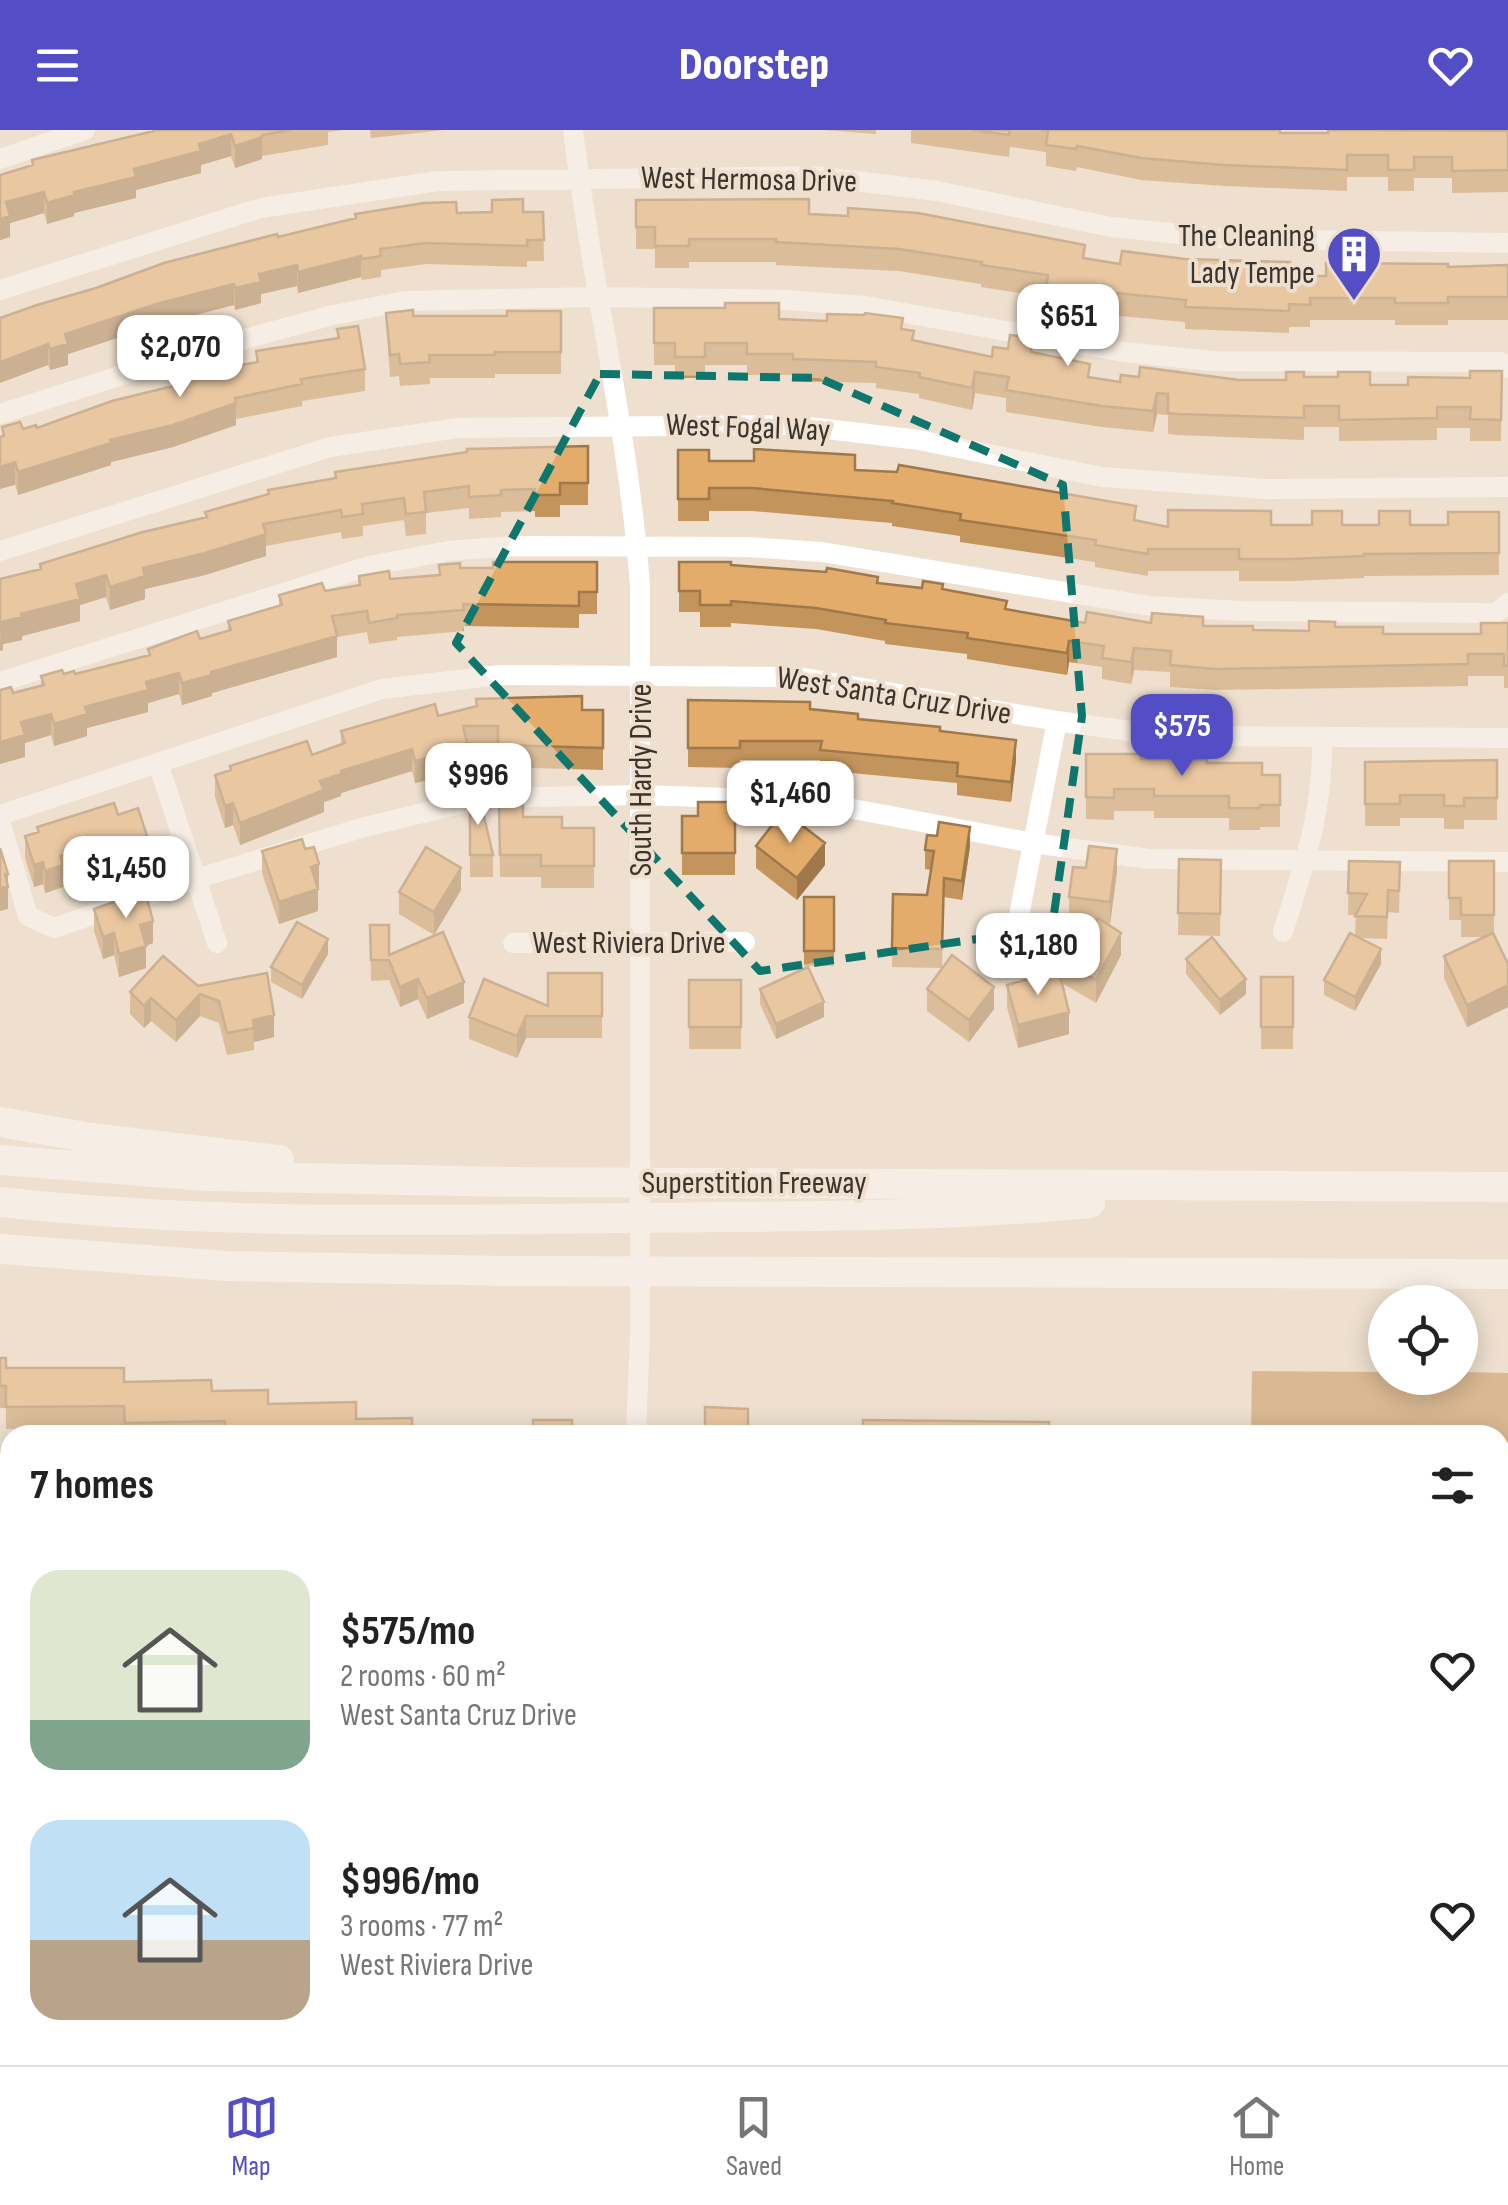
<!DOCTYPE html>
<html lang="en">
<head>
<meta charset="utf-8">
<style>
  :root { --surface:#fff; --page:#f2f2f2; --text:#222; --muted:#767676; --line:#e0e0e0; --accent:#534ec5 }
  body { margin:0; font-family:"Sofia Sans Condensed",sans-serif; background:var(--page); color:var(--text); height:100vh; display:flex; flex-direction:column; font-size:38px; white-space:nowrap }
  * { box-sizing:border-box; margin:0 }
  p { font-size:32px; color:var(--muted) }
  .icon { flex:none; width:55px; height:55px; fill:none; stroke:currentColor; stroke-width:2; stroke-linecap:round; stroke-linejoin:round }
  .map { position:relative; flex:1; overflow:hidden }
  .sheet { position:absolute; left:0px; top:1295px; width:1510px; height:640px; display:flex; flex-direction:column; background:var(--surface); border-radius:30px 30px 0 0; box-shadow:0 5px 25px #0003 }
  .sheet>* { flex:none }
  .tools { position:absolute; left:1368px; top:1155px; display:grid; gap:20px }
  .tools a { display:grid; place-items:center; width:110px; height:110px; border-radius:50%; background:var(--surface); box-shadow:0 5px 25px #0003; font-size:50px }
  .price { position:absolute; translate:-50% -85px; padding:0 22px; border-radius:20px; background:#fff; color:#222; font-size:32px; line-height:65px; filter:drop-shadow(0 2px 5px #0008) }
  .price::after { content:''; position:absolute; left:50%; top:60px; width:30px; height:22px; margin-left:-15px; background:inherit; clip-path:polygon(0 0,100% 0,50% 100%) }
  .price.selected { background:var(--accent); color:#fff }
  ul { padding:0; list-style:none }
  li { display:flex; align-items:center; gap:30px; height:250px; padding:0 30px }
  li span { display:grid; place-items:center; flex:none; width:280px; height:200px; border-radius:30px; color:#555 }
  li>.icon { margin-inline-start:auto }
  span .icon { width:120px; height:120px; fill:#fffc; stroke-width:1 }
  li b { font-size:42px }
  h2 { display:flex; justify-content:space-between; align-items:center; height:120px; padding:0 30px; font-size:42px }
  header { display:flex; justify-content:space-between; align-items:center; height:130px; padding:0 30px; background:var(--accent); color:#fff; font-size:45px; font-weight:800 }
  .tab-bar { display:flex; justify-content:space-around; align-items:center; height:140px; border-top:2px solid var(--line); background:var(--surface); font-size:28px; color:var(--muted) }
  .tab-bar a { display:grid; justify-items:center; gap:5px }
  .tab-bar .selected { color:var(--accent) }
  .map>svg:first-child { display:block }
  .water { fill:#c08a49 }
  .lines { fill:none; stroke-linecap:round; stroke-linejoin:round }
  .canal { stroke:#c08a49; stroke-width:22 }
  .minor { stroke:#fff; stroke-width:20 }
  .highway { stroke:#fff; stroke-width:30 }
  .wall { fill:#c3945c }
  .shaded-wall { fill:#9f784b }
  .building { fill:#e3ac6b; stroke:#9f784b; stroke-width:2.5 }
  .marked { fill:none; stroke:#0f766e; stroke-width:8; stroke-dasharray:20 12; stroke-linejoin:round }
  .labels { text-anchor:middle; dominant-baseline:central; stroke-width:8; stroke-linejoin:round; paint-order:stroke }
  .street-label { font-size:32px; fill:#3a342d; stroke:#eedfce }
  .poi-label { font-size:32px; fill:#3a342d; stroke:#eedfce; text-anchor:end }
</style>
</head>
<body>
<header><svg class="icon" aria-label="menu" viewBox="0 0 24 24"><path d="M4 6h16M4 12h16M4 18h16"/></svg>Doorstep<svg class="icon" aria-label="heart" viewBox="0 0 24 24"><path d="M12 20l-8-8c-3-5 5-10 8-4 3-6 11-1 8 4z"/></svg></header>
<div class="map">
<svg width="1508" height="1935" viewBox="0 0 1508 1935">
  <rect width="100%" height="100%" fill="#eedfce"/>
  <!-- water -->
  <path class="water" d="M1252,1241L1385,1242V1248H1460V1242L1508,1243V1935H1241L1242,1925H1500V1305H1251Z"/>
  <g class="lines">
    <!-- canal -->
    <path class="canal" d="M0,1459L10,1463
      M963,1925L978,1935"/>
    <!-- minor -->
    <path class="minor" d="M573,0C591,152 629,303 640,456V1202L636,1305
      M0,29L85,0
      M0,160L261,78L438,51L814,46L937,61L1111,97L1229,109L1508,113
      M0,284L182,226L333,185L405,171L597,167L788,170L865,176L1124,222L1212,231L1500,232L1508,238
      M0,421L330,317L458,298L792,295L919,310L1102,347L1266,359L1508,357
      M0,552L369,436L448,421L514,416L748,417L822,422L1150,476L1243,481L1496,483L1508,473
      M158,633L217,813
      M0,685L382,559L500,545L799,547L1057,591L1165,606L1508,608
      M0,691L28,786L54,798L196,749L361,698L484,668L642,665L811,671L1033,713L1149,729L1508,732
      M1283,802C1305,731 1323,683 1322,608
      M513,813L745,812
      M1013,816L1057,591
      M0,1494L10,1498
      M0,1662L10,1668
      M0,1811L10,1817
      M68,1935L69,1925
      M620,1935V1925"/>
    <!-- highway -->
    <path class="highway" d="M0,992L91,1008L279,1030
      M0,1030L206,1046L511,1052L1508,1057
      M0,1072C206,1095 413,1090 620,1088C777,1086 934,1088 1090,1073
      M0,1119L227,1136L517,1141L1508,1144"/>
  </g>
  <!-- wall -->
  <path class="wall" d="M152,0H343L328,2V15L262,26V29L235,38L231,26L201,35V43L136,60V68L74,83V86L47,94L44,83L10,93V107L0,110V45L32,36V30L152,2Z
    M370,0H444L371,8Z
    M824,0H876V4Z
    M911,0H1184L1280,3L1508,1V62L1452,63V48H1414V61H1388V47H1347V61L1224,56L1141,50L1077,37L1076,41L1046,36V22L1010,17L1009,27L911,13Z
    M636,70L809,84L1120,134L1290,146H1326L1448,137L1508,135V190H1448V195H1395V190H1310V197H1289V203L1185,199V192L1098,184L1097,190L1046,181V167L981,157V154L899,141L776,135V132H689V138H655V119H636Z
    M543,82L544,131H527V137L426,134L381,140V147L362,150L361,147L298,163L297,156L261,164V173L235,180L234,175L160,194L68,224V235L50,240L48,235L0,188L278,107L457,83Z
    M654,178L903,199L914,210L992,227L1033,223L1090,247L1120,252L1139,247L1239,250H1286L1304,247L1370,255H1408L1470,248L1502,241L1501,311H1470V298H1437V310L1339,311V297H1304V310L1178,305L1168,304V285L1157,284L1153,302L1102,297L1006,282V268L975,263L972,280L919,268V264L876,258V253L793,251V245H747V235H705V248H675V235H654Z
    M561,181V244H495V248H430V254L400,256L399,246L390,247L386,183L413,186H507Z
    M337,199L365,239V261L302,271V276L236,289V295L173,317L111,332V335L18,365L2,307V297L23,299L37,298L171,257V250L256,232V221L337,208Z
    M588,316V375H560V387H535V381L501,382V387L469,389V378L426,383V404L406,406L404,390L363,396V406L342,409L341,402L266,416V426L205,445L145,459V469L110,480L106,467L80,475V491L22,506V510L3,514V520L0,521V449L40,440V434L205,388V382L335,348V342Z
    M678,320L709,331L855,340L1168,397L1271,395H1448L1499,382V445L1364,446V448L1292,451H1239V441H1148V446L1095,437V432L960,412V406L892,396V393L752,381H709V391H678Z
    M597,432V484H579V498L464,496V501L397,507V510L369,514L367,502L337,507V527L212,563V566L182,575L179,564L148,573V582L87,598V606L54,616L51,605L25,613V627L13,563L41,555V546L75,544L148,526V519L200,509L228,501V491L279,476V465L325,461L359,455V446L390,449L439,445L460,438H493Z
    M679,432L731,435L943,460L1007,479L1085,493H1151L1253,500L1309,501L1335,497L1383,504H1481L1508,493V558H1504V546H1468V556L1216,560L1170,557V542L1134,540L1131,554L1102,549V537L1069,532L1067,545L967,529V524L885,514V511L816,499L731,493V497H700V482H679Z
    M688,570L810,579L858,589L940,601L1016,630L1011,672L957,665V653L820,640V630H740V638L688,637Z
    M582,580H603V640L498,637V618H467V635L445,640V646L415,653L412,641L341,663V666L324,672V682L240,715L233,695L225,698L215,667V645L312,625L341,615V601L438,586Z
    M1086,624L1207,633L1262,645H1280V697H1260V700H1229V688H1154V681H1114V690L1086,689Z
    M1497,630V690H1464V699H1444V688H1400V696H1365V632Z
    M470,663L493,725V747H470Z
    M735,672V745H682V686H698Z
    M499,675L523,687L562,698H594V758H541V747H500Z
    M118,685L147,728L139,731V740L119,747L117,738L97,744L95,737L63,747V757L45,763L43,754L34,757L25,728V706L37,702V697Z
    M756,716L825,735L797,770L756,738Z
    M970,716L962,770L944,767L942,838L892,837L893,764L927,765L931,740L925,739V720Z
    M305,719L319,757H317L318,781L279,794L262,743V721Z
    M1179,729L1221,730L1220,806L1178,805Z
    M1349,731L1400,732L1399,783L1388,782L1387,809L1360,808L1381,834L1355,881L1324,865V850L1355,806L1356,785H1348Z
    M1449,731H1494V804L1508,834V877L1467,897L1444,848V826L1484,807H1461V790H1449Z
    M1117,741L1110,794L1106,793L1121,825L1096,873L1062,853L1069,904L1018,918L1007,877V855L1060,846V830L1088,808L1096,792L1069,789V767Z
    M461,760L434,805L399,784V762Z
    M804,767H834V836H804Z
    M94,779L153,813L146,816V838L119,847L114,825L103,829L94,801Z
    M370,795L389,825L464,873L427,889L418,869L400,877L389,850L371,851Z
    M328,824L302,869L271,852V837Z
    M1186,829L1246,864L1220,885L1186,844Z
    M602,843V908H526L517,928L469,909V887L548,876Z
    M1261,847H1293V919H1261Z
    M689,850H741V919H689Z
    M198,856L274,907L254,912V920L227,925L219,893L200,886L176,912L151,891L144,898L130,884V862Z
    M760,859L824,887L776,909L760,874Z
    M927,859L994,879L969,912L927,881Z
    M0,1228L6,1238L212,1261L268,1274L356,1289L412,1302L500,1305H125L124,1299H6V1278H0Z
    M0,1321L10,1325V1398L0,1394Z
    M0,1526L10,1530V1610L4,1607V1601L0,1599Z
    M0,1692L10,1698V1771L0,1765Z
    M277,1925H571V1935H299Z"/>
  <!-- shaded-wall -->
  <path class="shaded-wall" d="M231,4V26L201,35V43L136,60V68L74,83V86L47,94V73L199,14Z
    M262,7V29L235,38V16Z
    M44,62V83L10,93V107L0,110V89L6,72Z
    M361,126V147L298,163V142Z
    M297,135V156L261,164V173L235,180V158L259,144Z
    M234,154V175L160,194L68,224V235L50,240V219L65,204L160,173Z
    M48,214V235L0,253V232Z
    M975,242V263L972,280V258Z
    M1157,263V284L1153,302V281Z
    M236,273V295L173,317L111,332V335L18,365V342L110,310Z
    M15,332V355L0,359V337Z
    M266,404V426L205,445L145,459V469L110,480V457L143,438Z
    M106,445V467L80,475V491L22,506V510L3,514V520L0,521L1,492L21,484L76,454Z
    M337,506V527L212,563V566L182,575V553L211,542Z
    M1069,511V532L1067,545V523Z
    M1134,518V540L1131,554V532Z
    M179,543V564L148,573V582L87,598V606L54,616V594L85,577L146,552Z
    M51,584V605L25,613V627L0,634V612L21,592Z
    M1016,610V630L1011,672V652Z
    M467,613V635L445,640V646L415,653V631L444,618Z
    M412,619V641L341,663V666L324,672V682L240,715V693L341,641Z
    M233,673V695L225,698V676Z
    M970,697V716L962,770V751Z
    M147,706V728L139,731V740L119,747V725L137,710Z
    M825,713V735L797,770V748Z
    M95,715V737L63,747V757L45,763V741L60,726Z
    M117,716V738L97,744V721Z
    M1117,719V741L1110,794V772Z
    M43,732V754L34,757V735Z
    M319,734V757L311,760V737Z
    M461,738V760L434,805V782Z
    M5,744H8V779L0,781V758Z
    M318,759V781L279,794V772Z
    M153,791V813L140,818V795Z
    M114,803V825L103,829V807Z
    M1121,803V825L1096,873V850Z
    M328,809V824L302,869V855Z
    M146,816V838L119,847V824Z
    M1381,819V834L1355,881V867Z
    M418,849V869L400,877V857Z
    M1246,849V864L1220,885V870Z
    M464,852V873L427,889V868Z
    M1508,855V877L1467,897V875Z
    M994,857V879L969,912V890Z
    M200,864V886L176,912V890Z
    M151,868V891L144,898V876Z
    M824,872V887L776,909V894Z
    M1069,882V904L1018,918V895Z
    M274,885V907L254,912L253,890Z
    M526,886V908L517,928V906Z"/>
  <!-- building -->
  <path class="building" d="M154,0H291L262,5V7L235,16L231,4L199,14L201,21L134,39L136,47L74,62V65L47,73L44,62L6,72L10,86L0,89V45L33,35L32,30L154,1Z
    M972,0H1010L1009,5Z
    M1041,0H1280V3H1328V0L1508,1V40L1452,41V27H1414V40H1388V25H1347V40L1224,35L1141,28L1077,16L1076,19L1046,15L1048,1Z
    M523,69V82H543L544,110H527V116L426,113L380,119L381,126L362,129L361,126L298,142L297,135L259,144L261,152L235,158L234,154L160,173L65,204L68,214L50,219L48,214L0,232V188L37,175L96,158L164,133L277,104L278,107L356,88L355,84L424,73L456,72L457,83L492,82V70Z
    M809,69V84L848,86V78L918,83L1085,115L1083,128L1120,134L1122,121L1185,129L1290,132V146H1326V133L1448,134V137L1508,135V167H1448V173H1395V168H1310V175L1289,174V181L1185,177L1186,170L1098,161L1097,168L1046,159L1048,145L981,135L982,132L899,119L776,112V109H689V116H655V97H636V70Z
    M725,173H779V189L827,191V184L864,185L865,183L903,188L901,199L914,201L912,210L992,227L993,217L1008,219L1010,205L1033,208L1031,222L1090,234L1088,247L1120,252L1121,245L1139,247L1140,237L1239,250H1286V242H1304V247H1338V242H1370V255H1408V247L1470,248V241H1502L1501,290L1470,289L1471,277H1437V288L1339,290V276H1304V288L1178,284L1168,283V264L1157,263L1153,281L1102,276L1006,260L1009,247L975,242L972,258L919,247L920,243L876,237V232L793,229V224H747V213H705V227H675V213H654V178H725Z
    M413,180V186H507V181H561V222H495V225H429L430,232L400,234L399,224L390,225L386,183Z
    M358,196L365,239L301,249L302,254L235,268L236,273L173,295L110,310L111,313L18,342L15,332L0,337V307L4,306L2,297L20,292L23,299L36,295L37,298L112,271L173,256L171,250L224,234L225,238L258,232L256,221L339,208L337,199Z
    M588,316V353H560V365H535V359L501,360V365L469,367V356L424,362L426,382L406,384L404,368L362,374L363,384L342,387L341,380L263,394L266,404L205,423L143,438L145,446L110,457L106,445L76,454L80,469L21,484L22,487L1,492L3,498L0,499V449L41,439L40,434L143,402L207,387L205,382L269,364L268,360L336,348L335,342L467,322V319Z
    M754,319L855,325V340L897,342L899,335L1136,376L1134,390L1168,397V380L1271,381V395H1312V381H1342V395H1379V381H1410V395H1448V382H1499V423L1364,424V426L1292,429H1239V419H1148V424L1095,415L1096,410L960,390L961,384L892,373L893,371L752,358H709V369H678V320H709V331H754Z
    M493,432H597V462H579V476L463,474L464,480L397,485V488L369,493L367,481L332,486L337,506L211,542L212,545L182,553L179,543L146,552L148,560L85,577L87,584L54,594L51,584L21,592L25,605L0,612V560L11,557L13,563L44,555L41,546L62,540L64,544L74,541L75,544L150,525L148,519L197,501L200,509L231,500L228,491L282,475L279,465L322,453L325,461L360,455L359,446L389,441L390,449L440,445L439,435L460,433V438H493Z
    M679,432H731V435L826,442L827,438L878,447L877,453L922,458L923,451L943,454L942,459L1007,471L1005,479L1085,493L1087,482L1151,493L1152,483L1203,487V496H1253V500L1309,501V491L1335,492V497H1383V504H1481V493H1508V536H1504V524H1468V534L1216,539L1170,535L1171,521L1134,518L1131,532L1102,528L1104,516L1069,511L1067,523L967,508L968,503L885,493L886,490L816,478L731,471V475H700V461H679Z
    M582,566V580H603V618L498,615V596H463L467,613L444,618L445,624L415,631L412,619L341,641V644L320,651L324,660L240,693L233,673L225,676L215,645L231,640L230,636L307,611L312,625L345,613L341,601L435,574L438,586L477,576L476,569Z
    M688,570L810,572V579L858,584V589L940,597V601L1016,610L1011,652L957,646L958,633L820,620L822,611H740V618H688Z
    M1086,624H1141V629H1207V633H1262V645H1280V675H1260V678H1229V666H1154V659H1114V668L1086,667Z
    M1497,630V668H1464V676H1444V665H1400V674H1365V632Z
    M478,661L493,725H470V663Z
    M698,672H735V723H682V686H698Z
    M114,673L118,685L138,678L147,706L137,710L139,718L119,725L117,716L97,721L95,715L60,726L63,735L45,741L43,732L34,735L25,706L39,702L37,697Z
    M499,675H523V687H562V698H594V736H541V725H500Z
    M780,685L796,697L799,693L825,713L797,748L756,716Z
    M939,692L970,697L962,751L944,748L942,819L892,818L893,764L927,765L934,721L925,720L927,705L937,706Z
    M302,709L305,719L314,717L319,734L311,737L318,759L279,772L262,721Z
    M1089,716L1117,719L1110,772L1069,767L1073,737L1086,738Z
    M426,717L461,738L434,782L399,762Z
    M0,718L8,744H5L8,757L0,758Z
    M1179,729L1221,730L1220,784L1178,783Z
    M1349,731L1400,732L1399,761L1388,760L1387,787L1355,786L1367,764L1348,763Z
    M1449,731H1494V785H1461V768H1449Z
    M145,761L153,791L140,795L146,816L119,824L114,803L103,807L94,779Z
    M804,767H834V821H804Z
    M1098,788L1121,803L1096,850L1060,830L1075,800L1088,808Z
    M297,792L328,809L302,855L271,837Z
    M370,795H389V825L443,802L464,852L427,868L418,849L400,857L389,830H371Z
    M1350,803L1381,819L1355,867L1324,850Z
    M1493,803L1508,834V855L1467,875L1444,826Z
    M1212,807L1246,849L1220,870L1186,829Z
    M952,825L994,857L969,890L927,859Z
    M163,826L198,856L267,843L274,885L253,890L254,898L227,903L219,871L200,864L176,890L151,868L144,876L130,862Z
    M808,837L824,872L776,894L760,859Z
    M1059,841L1069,882L1018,895L1007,855Z
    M548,843H602V886H526L517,906L469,887L484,849L548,876Z
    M1261,847H1293V897H1261Z
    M689,850H741V897H689Z
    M0,1228H6V1238H124V1252L211,1250L212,1261L268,1260V1274L356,1272V1289L412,1288V1302L500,1300V1305H268V1299L225,1300V1291L125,1293L124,1276L6,1277V1256H0Z
    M705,1277L748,1279V1301L863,1302V1290L1049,1292V1305H705Z
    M533,1290H572V1305H533Z
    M0,1321L10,1325V1369L0,1365Z
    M0,1526L10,1530V1589L4,1586L7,1581L0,1578Z
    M0,1692L10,1698V1748L0,1743Z
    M0,1848L10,1849V1925H16V1935H0Z
    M130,1925H159V1935H113V1929H130Z
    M315,1925H342L338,1935L314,1927Z
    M358,1925H571V1935H388Z"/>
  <!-- marked area -->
  <path d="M0 0H1508V1935H0ZM600,244L819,248L1063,355L1082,586L1052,798L760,841L456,513Z" fill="#eedfce" fill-opacity=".55" fill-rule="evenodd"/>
  <path class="marked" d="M600,244L819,248L1063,355L1082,586L1052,798L760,841L456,513Z"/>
  <!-- icons -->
  <defs>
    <g id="building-pin" transform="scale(2.875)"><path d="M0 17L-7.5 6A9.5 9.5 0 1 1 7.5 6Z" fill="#534ec5" stroke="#eedfce"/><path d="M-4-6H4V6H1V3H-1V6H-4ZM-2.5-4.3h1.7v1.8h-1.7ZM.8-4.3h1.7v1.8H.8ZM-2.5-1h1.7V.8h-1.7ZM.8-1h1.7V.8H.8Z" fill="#fff"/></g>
  </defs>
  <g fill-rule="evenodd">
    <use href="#building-pin" x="1354" y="124"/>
  </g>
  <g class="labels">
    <!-- street labels -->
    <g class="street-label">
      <text transform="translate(749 50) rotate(1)">West Hermosa Drive</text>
      <text transform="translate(748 298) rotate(2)">West Fogal Way</text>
      <text transform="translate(894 566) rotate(9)">West Santa Cruz Drive</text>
      <text transform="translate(641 650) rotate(-90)">South Hardy Drive</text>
      <text x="629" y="813">West Riviera Drive</text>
      <text x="754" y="1053">Superstition Freeway</text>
    </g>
    <!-- poi labels -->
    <g class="poi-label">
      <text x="1315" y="106">The Cleaning<tspan x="1315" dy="37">Lady Tempe</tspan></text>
    </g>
  </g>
</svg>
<div class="tools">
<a><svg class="icon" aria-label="locate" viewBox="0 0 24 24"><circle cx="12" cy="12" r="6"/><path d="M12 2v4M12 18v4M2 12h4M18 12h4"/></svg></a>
</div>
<b class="price" style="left:1068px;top:239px">$651</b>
<b class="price" style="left:180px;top:270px">$2,070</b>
<b class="price selected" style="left:1182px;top:649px">$575</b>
<b class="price" style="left:478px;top:698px">$996</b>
<b class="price" style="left:790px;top:716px">$1,460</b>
<b class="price" style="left:126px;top:791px">$1,450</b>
<b class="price" style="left:1038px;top:868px">$1,180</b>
<section class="sheet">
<h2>7 homes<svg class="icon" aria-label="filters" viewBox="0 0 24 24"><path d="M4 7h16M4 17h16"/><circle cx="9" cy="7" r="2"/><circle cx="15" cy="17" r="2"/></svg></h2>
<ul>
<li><span style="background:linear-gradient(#dfe7d0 75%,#7fa58c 0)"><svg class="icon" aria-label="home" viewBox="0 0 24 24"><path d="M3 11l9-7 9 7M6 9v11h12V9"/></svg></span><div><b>$575/mo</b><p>2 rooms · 60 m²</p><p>West Santa Cruz Drive</p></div><svg class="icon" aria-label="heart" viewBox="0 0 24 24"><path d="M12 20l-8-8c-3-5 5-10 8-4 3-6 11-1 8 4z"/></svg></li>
<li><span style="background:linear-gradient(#bfe0f5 60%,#b9a48a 0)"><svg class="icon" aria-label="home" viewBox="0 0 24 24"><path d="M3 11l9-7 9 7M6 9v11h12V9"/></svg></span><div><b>$996/mo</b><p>3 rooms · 77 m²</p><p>West Riviera Drive</p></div><svg class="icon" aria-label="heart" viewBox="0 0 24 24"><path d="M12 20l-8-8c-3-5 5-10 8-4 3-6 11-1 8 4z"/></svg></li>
</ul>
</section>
</div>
<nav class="tab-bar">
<a class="selected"><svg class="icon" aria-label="map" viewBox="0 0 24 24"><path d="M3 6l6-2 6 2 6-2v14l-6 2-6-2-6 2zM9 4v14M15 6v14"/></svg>Map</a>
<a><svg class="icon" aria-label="saved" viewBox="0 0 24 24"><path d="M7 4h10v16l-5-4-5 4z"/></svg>Saved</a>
<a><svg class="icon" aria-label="home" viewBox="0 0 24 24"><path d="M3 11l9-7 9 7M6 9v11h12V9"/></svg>Home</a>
</nav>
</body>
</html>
